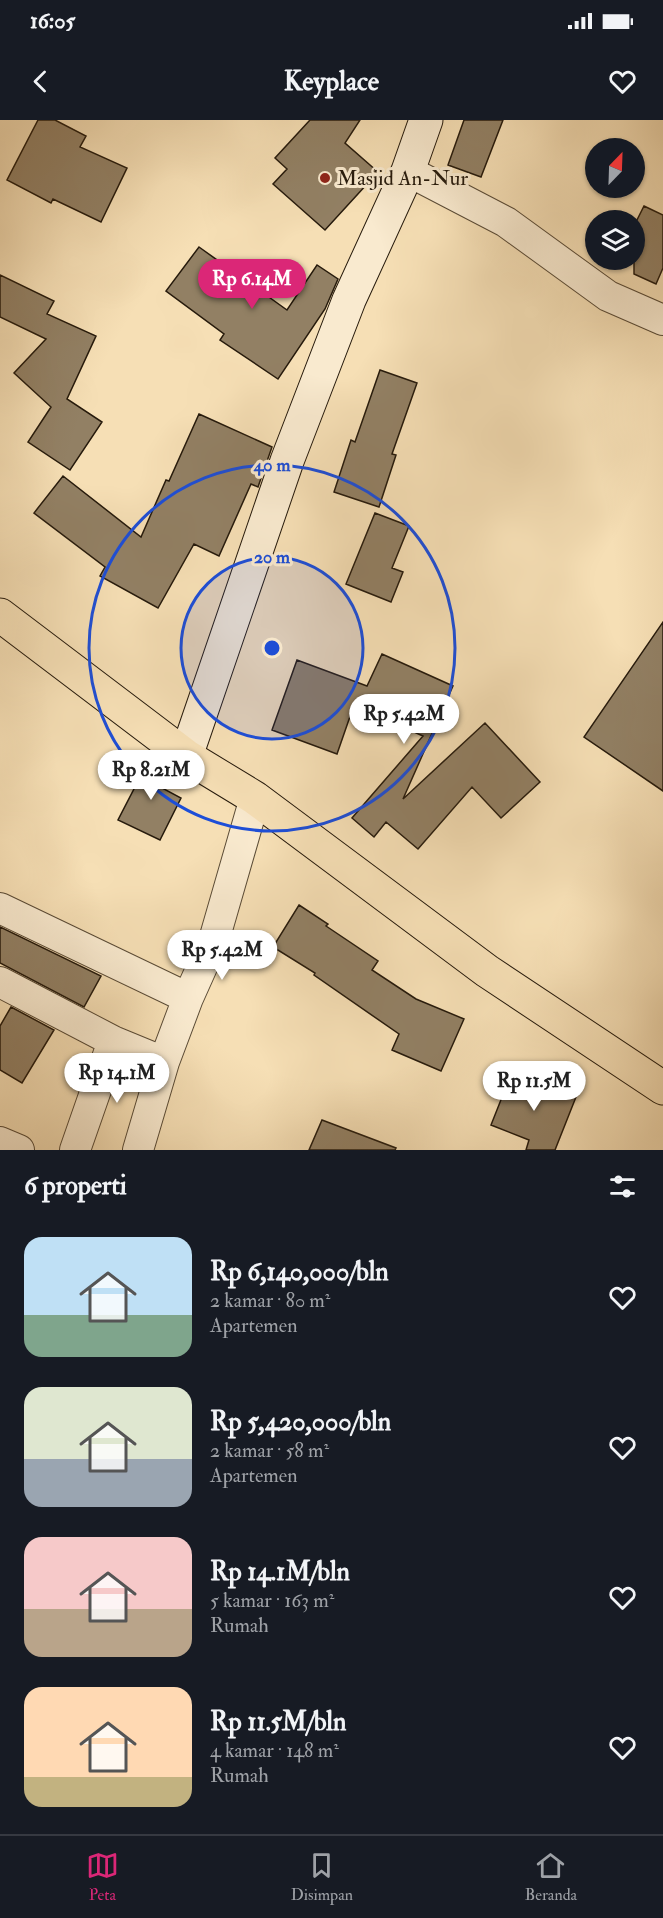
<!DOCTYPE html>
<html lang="id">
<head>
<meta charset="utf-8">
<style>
  :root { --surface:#171b24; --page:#20242c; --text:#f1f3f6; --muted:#9ea1a6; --line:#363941; --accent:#db2777 }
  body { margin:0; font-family:"IM FELL Double Pica",serif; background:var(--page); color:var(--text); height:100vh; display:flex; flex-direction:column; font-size:22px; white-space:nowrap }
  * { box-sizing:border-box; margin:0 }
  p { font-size:20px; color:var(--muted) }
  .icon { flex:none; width:33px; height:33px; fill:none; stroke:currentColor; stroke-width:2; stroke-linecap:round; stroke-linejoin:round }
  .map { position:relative; height:1030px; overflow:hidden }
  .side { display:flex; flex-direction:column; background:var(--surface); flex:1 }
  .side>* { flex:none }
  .needle { width:39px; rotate:23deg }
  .controls { position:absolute; left:585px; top:18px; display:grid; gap:12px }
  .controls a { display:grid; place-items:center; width:60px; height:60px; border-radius:50%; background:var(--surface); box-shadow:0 2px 4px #0004; font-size:30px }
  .price { position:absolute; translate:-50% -51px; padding:0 14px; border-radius:21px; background:#fff; color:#222; font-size:20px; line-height:39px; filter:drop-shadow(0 2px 3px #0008) }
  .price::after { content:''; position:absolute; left:50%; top:36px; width:18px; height:14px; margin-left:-9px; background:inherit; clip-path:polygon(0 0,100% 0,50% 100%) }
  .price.current { background:var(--accent); color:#fff }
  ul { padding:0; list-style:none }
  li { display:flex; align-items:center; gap:18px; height:150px; padding:0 24px }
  li span { display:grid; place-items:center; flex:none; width:168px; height:120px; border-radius:18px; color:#555 }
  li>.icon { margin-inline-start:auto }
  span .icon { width:72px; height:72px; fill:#fffc; stroke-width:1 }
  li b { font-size:26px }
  h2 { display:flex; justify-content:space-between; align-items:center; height:72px; padding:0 24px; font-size:26px }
  .status { display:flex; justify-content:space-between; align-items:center; height:42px; padding:0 30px; background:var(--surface); direction:ltr }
  .status svg { height:16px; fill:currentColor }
  header { display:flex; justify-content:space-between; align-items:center; height:78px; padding:0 24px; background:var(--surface); font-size:27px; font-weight:700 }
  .dock { display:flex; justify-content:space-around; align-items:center; height:84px; border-top:2px solid var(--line); background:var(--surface); font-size:16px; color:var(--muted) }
  .dock a { display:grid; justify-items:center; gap:3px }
  .dock .current { color:var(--accent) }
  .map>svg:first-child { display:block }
  .building { fill:#928064; stroke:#261a0c; stroke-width:1.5 }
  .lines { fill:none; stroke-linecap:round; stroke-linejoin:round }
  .street-casing { stroke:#5a4b36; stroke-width:32 }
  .secondary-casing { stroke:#261a0c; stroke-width:35 }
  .highway-casing { stroke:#261a0c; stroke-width:35 }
  .street { stroke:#f9eacf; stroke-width:30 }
  .secondary { stroke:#f9eacf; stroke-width:33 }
  .highway { stroke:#f6dfb5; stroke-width:33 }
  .ring { fill:none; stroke:#1d4ed8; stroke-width:3 }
  .poi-dot { fill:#8f2418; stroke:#f9eacf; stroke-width:2 }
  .labels { text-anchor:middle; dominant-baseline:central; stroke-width:6; stroke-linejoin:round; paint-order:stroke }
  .poi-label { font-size:21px; fill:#261a0c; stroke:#f9eacf; text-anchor:start }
  .centre { fill:#1d4ed8; stroke:#f9eacf; stroke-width:3 }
  .ring-label { font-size:18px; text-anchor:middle; font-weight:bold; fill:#1d4ed8; stroke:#f9eacf; stroke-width:6; stroke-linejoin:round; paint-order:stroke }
</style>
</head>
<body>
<div class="status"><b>16:05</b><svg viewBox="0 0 49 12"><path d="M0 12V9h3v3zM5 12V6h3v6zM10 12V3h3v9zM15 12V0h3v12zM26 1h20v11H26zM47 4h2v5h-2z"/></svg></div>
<header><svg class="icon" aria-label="back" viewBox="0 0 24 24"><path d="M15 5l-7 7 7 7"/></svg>Keyplace<svg class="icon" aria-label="heart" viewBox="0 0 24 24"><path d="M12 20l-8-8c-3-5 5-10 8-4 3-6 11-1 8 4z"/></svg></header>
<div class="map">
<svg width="663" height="1030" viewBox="0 0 663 1030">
  <rect width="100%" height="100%" fill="#f6dfb5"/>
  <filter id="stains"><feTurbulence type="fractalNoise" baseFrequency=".00333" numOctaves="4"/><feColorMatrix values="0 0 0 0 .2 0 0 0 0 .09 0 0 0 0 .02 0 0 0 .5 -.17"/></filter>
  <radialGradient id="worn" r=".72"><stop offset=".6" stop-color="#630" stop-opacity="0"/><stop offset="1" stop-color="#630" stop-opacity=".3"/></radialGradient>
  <!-- building -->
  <path class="building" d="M38,0H55L86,16L80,27L127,48L101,102L53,79L51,83L7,60Z
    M310,0H360L345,23L378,52L325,110L273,64L287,49L275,38Z
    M464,0H503L481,57L448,45Z
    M644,86L663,95V148L656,164L634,154V106Z
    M199,127L287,190L317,145L338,159L325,189L278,259L220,220L224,214L166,171Z
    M0,155L54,181L47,194L96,216L67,279L102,302L70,350L28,322L51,287L14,253L46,219L0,197Z
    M380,250L417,263L392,334L396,335L379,387L334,372L351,320L355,322Z
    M199,294L272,327L258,367L251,364L219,436L194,424L158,488L100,456L105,447L34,393L63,356L141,417L166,360L169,361Z
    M375,393L409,406L392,448L403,452L391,482L346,464Z
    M663,502V671L584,617Z
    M382,534L453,566L403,679L485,603L540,662L501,698L472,667L418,729L386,702L374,717L352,698L423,616L354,585L337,634L272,610L297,540L367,566Z
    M152,634L171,648L162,668L181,678L160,720L118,700Z
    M299,785L328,804L326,806L378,841L372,850L416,879L464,899L441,951L392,930L399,914L314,855L315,853L273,827Z
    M0,807L101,856L84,887L0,843Z
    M11,887L54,910L22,963L0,950V906Z
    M512,952L576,977L555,1030H526L529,1020L491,1005Z
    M322,1000L396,1028L395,1030H309Z"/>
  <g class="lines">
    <!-- street casing -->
    <g class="street-casing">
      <path id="street" d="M408,51L506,102L608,176L663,200
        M0,788L188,878
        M0,862L113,921L164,942
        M0,1022L19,1030
        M75,1030L113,921
        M138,1030L164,942L188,878L214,820L255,678"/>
    </g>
    <!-- secondary casing -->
    <g class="secondary-casing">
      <path id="secondary" d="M186,636L287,341L349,180L408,51L426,0"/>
    </g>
    <!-- highway casing -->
    <g class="highway-casing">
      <path id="highway" d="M0,495L186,636L255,678L487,851L663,968"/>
    </g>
    <!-- street -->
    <use href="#street" class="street"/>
    <!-- secondary -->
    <use href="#secondary" class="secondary"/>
    <!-- highway -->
    <use href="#highway" class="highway"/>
  </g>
  <!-- distance rings -->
  <circle cx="272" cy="528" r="91" fill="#1d4ed8" fill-opacity=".12"/>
  <g class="ring">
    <circle cx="272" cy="528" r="91"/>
    <circle cx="272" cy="528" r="183"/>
  </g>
  <!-- markers -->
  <circle class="poi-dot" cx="325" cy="58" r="6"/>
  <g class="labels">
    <!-- poi labels -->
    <g class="poi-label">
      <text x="337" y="58">Masjid An-Nur</text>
    </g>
  </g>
  <circle cx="272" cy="528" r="9" class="centre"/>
  <g class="ring-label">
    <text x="272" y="351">40 m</text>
    <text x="272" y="443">20 m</text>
  </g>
  <rect width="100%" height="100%" filter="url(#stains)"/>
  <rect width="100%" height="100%" fill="url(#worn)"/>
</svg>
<div class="controls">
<a><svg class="needle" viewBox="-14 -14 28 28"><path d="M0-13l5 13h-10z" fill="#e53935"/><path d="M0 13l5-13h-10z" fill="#9ea1a6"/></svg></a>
<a><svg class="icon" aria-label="layers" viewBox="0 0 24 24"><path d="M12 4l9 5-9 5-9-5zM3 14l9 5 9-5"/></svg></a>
</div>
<b class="price current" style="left:252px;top:190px">Rp 6.14M</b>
<b class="price" style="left:404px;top:625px">Rp 5.42M</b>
<b class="price" style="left:151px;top:681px">Rp 8.21M</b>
<b class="price" style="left:222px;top:861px">Rp 5.42M</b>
<b class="price" style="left:117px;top:984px">Rp 14.1M</b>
<b class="price" style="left:534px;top:992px">Rp 11.5M</b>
</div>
<section class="side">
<h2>6 properti<svg class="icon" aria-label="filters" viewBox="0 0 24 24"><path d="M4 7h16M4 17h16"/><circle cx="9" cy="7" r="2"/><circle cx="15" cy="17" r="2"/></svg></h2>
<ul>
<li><span style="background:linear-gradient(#bfe0f5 65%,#7fa58c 0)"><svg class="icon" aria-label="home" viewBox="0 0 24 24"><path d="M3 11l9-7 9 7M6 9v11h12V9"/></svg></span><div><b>Rp 6,140,000/bln</b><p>2 kamar · 80 m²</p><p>Apartemen</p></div><svg class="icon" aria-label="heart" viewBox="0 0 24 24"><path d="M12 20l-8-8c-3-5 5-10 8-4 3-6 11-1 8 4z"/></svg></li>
<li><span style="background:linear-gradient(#dfe7d0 60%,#9aa5b1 0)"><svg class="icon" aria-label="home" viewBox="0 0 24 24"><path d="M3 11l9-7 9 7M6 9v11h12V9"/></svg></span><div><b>Rp 5,420,000/bln</b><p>2 kamar · 58 m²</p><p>Apartemen</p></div><svg class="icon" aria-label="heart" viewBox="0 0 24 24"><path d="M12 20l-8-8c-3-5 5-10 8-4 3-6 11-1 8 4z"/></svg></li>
<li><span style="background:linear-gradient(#f6c9c9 60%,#b9a48a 0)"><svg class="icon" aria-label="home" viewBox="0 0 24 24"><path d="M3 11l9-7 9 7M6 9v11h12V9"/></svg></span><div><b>Rp 14.1M/bln</b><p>5 kamar · 163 m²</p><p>Rumah</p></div><svg class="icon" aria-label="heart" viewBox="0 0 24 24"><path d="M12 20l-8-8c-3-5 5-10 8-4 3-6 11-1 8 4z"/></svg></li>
<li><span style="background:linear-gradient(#ffd9b3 75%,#c2b280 0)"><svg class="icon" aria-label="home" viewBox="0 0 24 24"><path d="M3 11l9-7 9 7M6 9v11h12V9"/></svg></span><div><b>Rp 11.5M/bln</b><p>4 kamar · 148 m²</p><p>Rumah</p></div><svg class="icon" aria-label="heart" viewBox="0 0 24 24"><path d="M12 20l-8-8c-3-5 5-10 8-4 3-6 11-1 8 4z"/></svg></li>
</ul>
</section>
<nav class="dock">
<a class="current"><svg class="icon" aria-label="map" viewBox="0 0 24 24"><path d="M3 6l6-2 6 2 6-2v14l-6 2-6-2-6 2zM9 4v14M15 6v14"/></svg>Peta</a>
<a><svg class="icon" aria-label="saved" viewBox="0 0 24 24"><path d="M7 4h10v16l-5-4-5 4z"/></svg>Disimpan</a>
<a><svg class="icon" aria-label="home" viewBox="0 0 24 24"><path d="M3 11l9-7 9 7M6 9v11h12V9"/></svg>Beranda</a>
</nav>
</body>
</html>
